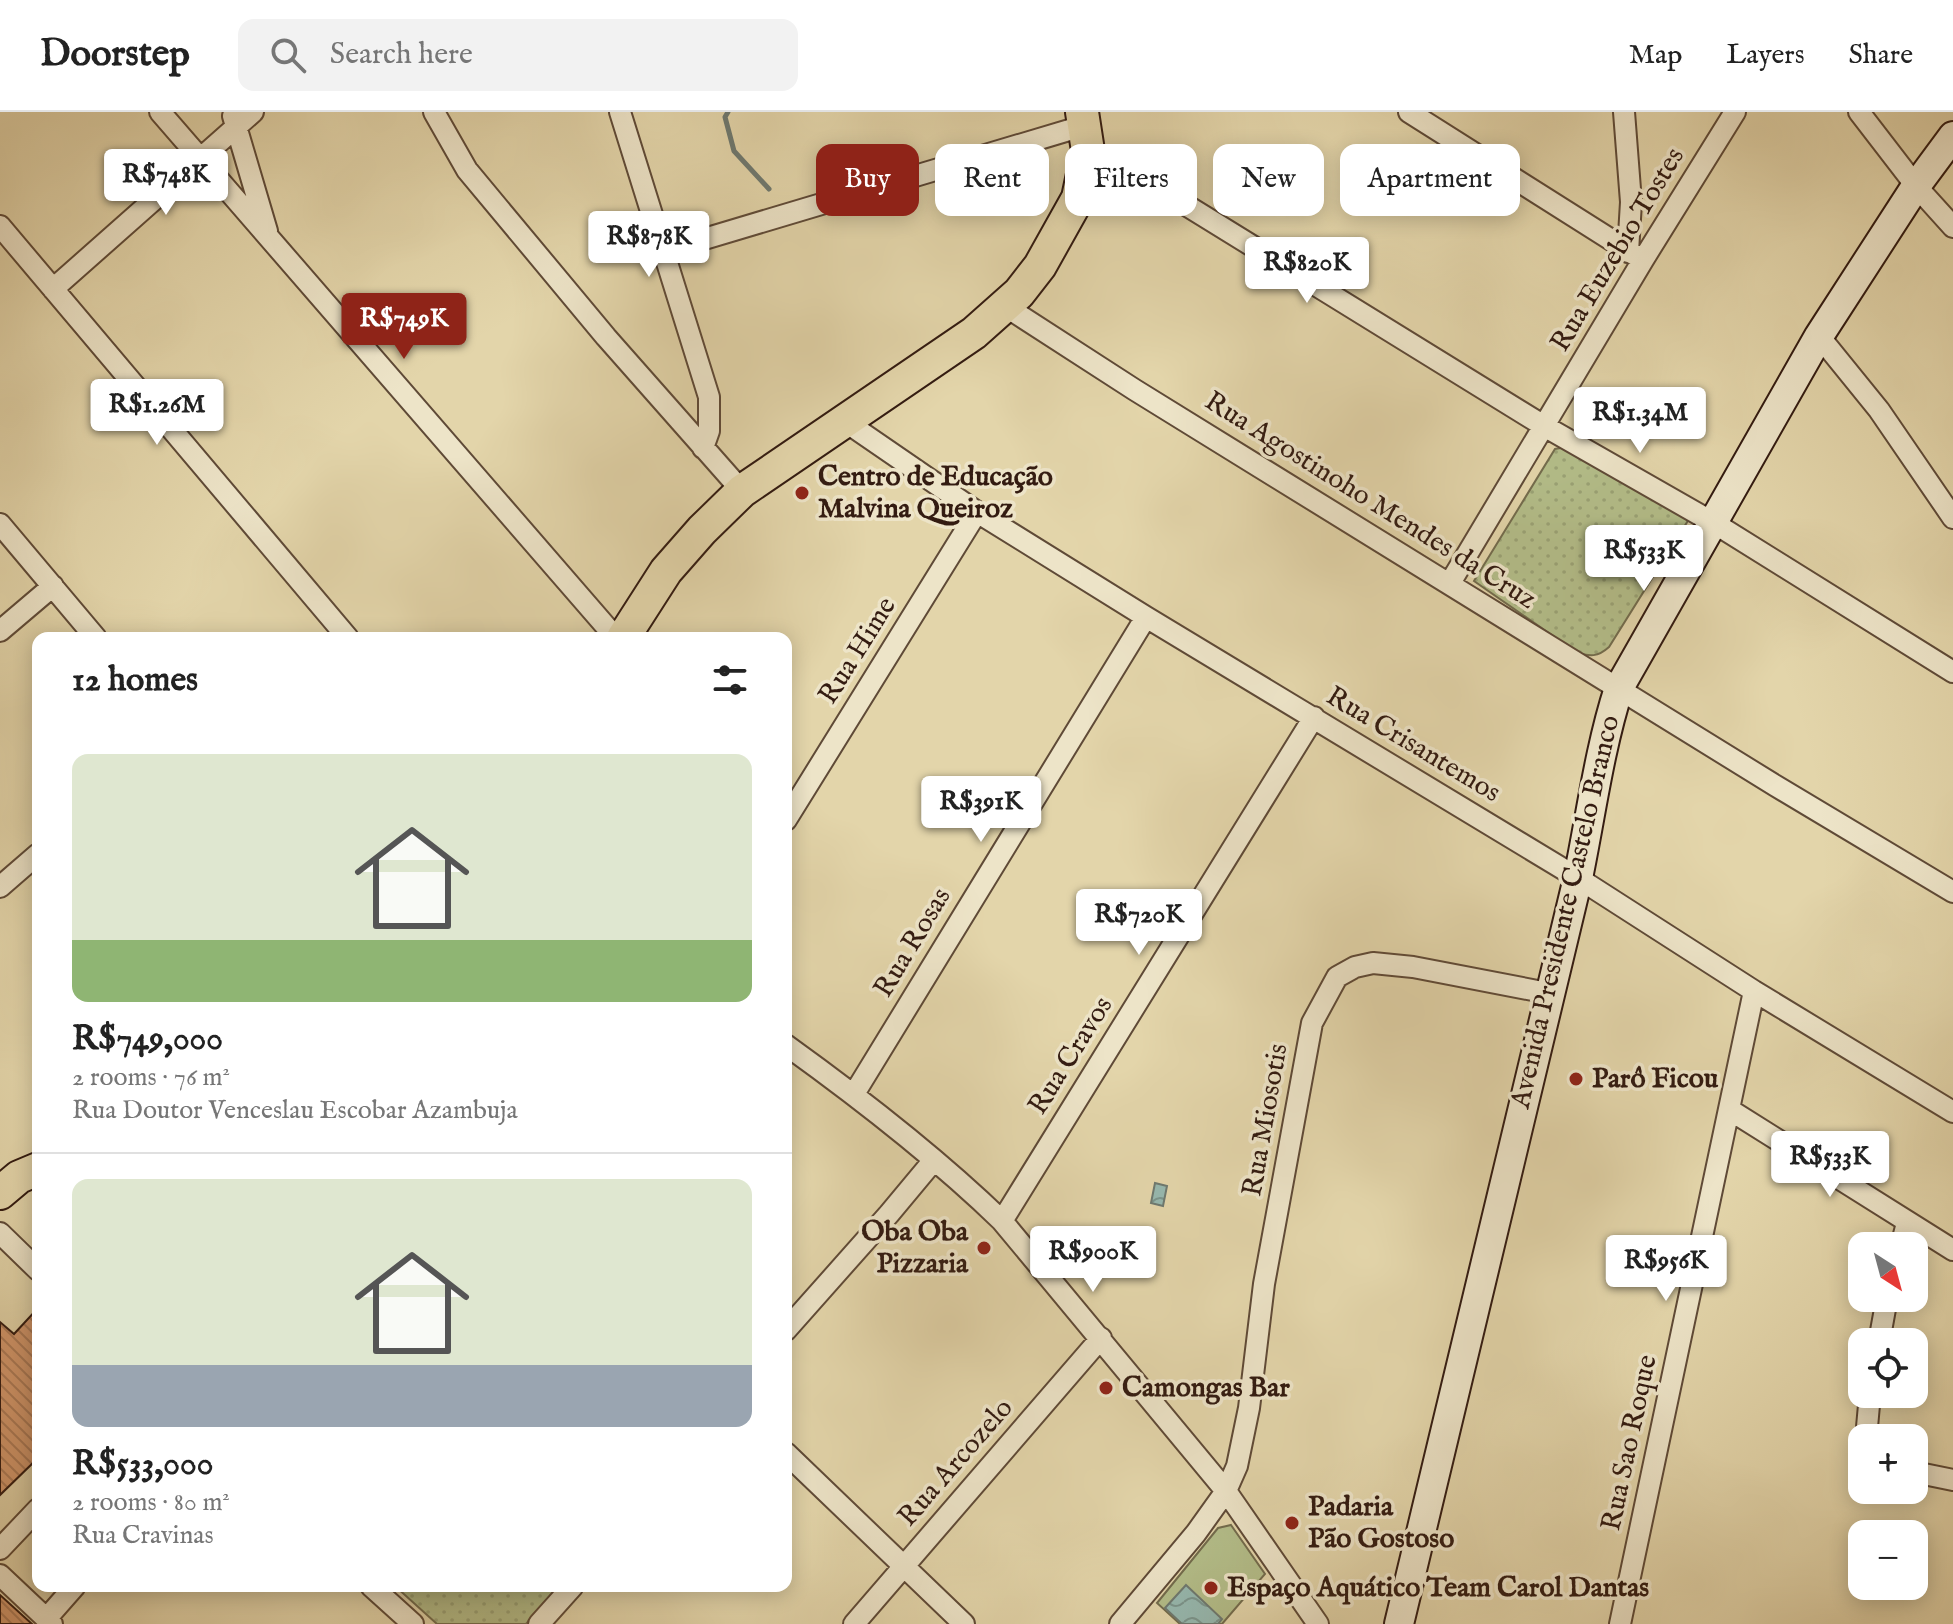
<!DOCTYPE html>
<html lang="en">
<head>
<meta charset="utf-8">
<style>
  :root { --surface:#fff; --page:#f2f2f2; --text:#222; --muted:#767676; --line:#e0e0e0; --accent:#8f2418 }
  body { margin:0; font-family:"IM FELL English",serif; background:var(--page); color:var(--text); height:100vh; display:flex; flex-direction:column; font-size:30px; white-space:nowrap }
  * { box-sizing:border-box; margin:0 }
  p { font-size:26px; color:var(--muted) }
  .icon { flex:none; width:44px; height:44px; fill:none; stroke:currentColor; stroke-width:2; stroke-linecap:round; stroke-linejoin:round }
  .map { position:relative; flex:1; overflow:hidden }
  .sheet { position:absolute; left:32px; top:520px; width:760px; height:960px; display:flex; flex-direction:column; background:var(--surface); border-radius:16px; box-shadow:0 4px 20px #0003 }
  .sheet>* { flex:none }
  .hud { position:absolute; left:816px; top:32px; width:760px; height:72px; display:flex; gap:16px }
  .needle { width:52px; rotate:144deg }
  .controls { position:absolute; left:1848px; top:1120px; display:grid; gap:16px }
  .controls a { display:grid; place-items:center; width:80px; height:80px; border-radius:16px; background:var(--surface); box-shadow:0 4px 20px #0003; font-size:40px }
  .price { position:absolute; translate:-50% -68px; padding:0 18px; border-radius:8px; background:#fff; color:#222; font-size:26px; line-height:52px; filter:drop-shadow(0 2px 4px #0008) }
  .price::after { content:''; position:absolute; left:50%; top:48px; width:24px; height:18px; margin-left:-12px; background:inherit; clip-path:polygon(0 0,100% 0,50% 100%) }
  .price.active { background:var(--accent); color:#fff }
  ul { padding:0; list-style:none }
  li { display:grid; align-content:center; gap:16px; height:424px; padding:0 40px }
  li+li { border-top:2px solid var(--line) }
  li span { display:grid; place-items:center; height:248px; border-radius:16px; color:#555 }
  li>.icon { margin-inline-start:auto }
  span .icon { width:144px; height:144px; fill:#fffc; stroke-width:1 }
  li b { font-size:34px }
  h2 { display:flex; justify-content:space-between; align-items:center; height:96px; padding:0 40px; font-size:34px }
  .pill { padding:0 28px; border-radius:16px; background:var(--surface); box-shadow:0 4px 20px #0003; font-size:28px; line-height:72px }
  .pill.active { background:var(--accent); color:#fff }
  header { display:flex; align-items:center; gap:48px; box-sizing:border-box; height:112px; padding:0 40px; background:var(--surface); border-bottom:2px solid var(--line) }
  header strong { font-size:38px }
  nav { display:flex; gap:44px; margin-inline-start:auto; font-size:28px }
  .search { width:560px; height:72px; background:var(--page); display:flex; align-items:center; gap:20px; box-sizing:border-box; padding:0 28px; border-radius:16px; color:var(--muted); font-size:30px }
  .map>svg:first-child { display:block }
  .grass { fill:#b3bd89; stroke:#736c4d; stroke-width:2 }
  .park { fill:url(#park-dots); stroke:#736c4d; stroke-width:2 }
  .water { fill:url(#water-waves); stroke:#6e7970; stroke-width:2 }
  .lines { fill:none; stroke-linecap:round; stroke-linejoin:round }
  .stream { stroke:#6e7970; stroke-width:5 }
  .building { fill:url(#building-back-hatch); stroke:#331b11; stroke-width:2 }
  .street-casing { stroke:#5f4a37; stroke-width:24 }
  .secondary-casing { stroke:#331b11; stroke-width:32 }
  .primary-casing { stroke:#331b11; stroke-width:36 }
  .street { stroke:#ede4c8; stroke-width:20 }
  .secondary { stroke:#ede4c8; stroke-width:28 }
  .primary { stroke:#e3d5aa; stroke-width:32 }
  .poi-dot { fill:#8f2418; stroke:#ede4c8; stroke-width:3 }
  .labels { text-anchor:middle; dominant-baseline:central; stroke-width:7; stroke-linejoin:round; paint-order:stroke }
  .street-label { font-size:28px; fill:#331b11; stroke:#ede4c8 }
  .poi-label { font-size:28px; font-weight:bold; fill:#331b11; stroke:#ede4c8; text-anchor:start }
</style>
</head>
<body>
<header>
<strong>Doorstep</strong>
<div class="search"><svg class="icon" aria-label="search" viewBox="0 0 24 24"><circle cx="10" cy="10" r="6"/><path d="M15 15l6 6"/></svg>Search here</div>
<nav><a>Map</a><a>Layers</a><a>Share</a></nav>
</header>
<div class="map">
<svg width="1953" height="1512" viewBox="0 0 1953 1512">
  <defs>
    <pattern id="park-dots" width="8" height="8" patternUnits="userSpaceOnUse" patternTransform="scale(2)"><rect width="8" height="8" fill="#b3bd89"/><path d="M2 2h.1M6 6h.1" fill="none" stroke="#9aa275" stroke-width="1.8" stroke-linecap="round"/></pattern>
    <pattern id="water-waves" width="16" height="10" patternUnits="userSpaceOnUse" patternTransform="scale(2)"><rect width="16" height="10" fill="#96b8af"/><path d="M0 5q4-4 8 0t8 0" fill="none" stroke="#7b958d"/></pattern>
    <pattern id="building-back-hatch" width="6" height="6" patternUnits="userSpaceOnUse" patternTransform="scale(2)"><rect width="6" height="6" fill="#d4996e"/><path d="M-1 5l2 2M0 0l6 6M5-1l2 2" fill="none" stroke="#ad7c59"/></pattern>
  </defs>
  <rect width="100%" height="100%" fill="#e3d5aa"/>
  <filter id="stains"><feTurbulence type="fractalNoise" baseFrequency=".0025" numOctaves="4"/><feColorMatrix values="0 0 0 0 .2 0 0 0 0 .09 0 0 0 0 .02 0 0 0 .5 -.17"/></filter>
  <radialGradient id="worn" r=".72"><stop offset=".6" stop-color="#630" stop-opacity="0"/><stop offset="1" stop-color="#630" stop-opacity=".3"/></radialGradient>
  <!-- grass -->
  <path class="grass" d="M1231,1413L1265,1462L1222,1512H1180L1157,1491L1218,1416Z"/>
  <!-- park -->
  <path class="park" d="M1566,335L1689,407L1609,535C1598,545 1590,545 1576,540L1474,469L1555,337Z
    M395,1474H559L526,1512H437Z"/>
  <!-- water -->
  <path class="water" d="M1155,1071L1167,1074L1163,1094L1151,1091Z
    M1186,1473L1222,1507L1218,1512H1182L1165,1496Z"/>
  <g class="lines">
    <!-- stream -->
    <path class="stream" d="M728,0L725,5L734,39L769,77"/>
  </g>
  <!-- building -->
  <path class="building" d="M38,1196V1346L0,1383V1210L14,1222Z
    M0,1483L32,1512H0Z"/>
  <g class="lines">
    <!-- street casing -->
    <g class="street-casing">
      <path id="street" d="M160,0L616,526
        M434,0L467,58L606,225L742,379
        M620,0L709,285V319L703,336
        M1409,0L1643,148
        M1624,0L1631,90L1628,140
        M1859,0L1916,74L1953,115
        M233,4L267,119
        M1088,39L1134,61L1544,314L1714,411L1953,560
        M0,114L348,526
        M664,139L1086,13
        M53,177L253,0
        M1005,194L1135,278L1776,674L1953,780
        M1819,224L1879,298L1953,406
        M846,310L977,400L1146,505L1578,766L1754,879L1953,1000
        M0,412L96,526
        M1450,471L1643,148L1735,0
        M0,519L53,474
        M786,708L977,400
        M0,775L38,742
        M786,933C861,987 935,1044 1002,1109L1226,1379L1318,1512
        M854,982L1146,505
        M1730,998L1953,1138
        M1002,1109L1314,605
        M0,1121L38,1158
        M1901,1134L1907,1111
        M786,1218L889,1102L934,1048
        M1879,1230L1887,1186
        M1866,1326L1870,1282
        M786,1341L964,1512
        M1914,1360L1953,1368
        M0,1437L38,1397
        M0,1463L52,1512
        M371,1474L413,1512
        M46,1507L75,1474
        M539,1512L573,1474
        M854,1512L1101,1226
        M1120,1512L1196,1421L1226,1379L1237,1354L1249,1296L1264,1172L1312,911L1337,865L1355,855L1373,851L1413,855L1548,881
        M1620,1512L1754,879"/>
    </g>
    <!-- secondary casing -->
    <g class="secondary-casing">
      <path id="secondary" d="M1399,1512L1578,766C1591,703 1599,638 1619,576L1819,224L1916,74L1953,24"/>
    </g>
    <!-- primary casing -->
    <g class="primary-casing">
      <path id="primary" d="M623,526L666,459L702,418L742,379L974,221L1019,181L1040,154L1078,86L1088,39L1082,0
        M0,1081L19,1065L38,1057"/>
    </g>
    <!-- street -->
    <use href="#street" class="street"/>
    <!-- secondary -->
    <use href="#secondary" class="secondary"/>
    <!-- primary -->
    <use href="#primary" class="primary"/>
  </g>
  <!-- markers -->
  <g class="poi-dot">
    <circle cx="802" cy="381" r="8"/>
    <circle cx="1576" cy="967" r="8"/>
    <circle cx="984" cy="1136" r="8"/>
    <circle cx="1106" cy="1276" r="8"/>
    <circle cx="1292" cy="1411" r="8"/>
    <circle cx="1211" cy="1476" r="8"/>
  </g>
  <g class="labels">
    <!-- street labels -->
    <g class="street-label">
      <text transform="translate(1618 138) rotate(-59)">Rua Euzebio Tostes</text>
      <text transform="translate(1370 389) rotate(32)">Rua Agostinoho Mendes da Cruz</text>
      <text transform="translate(858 539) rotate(-58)">Rua Hime</text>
      <text transform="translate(1413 633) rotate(31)">Rua Crisantemos</text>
      <text transform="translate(1566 800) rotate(-77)">Avenida Presidente Castelo Branco</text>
      <text transform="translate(913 831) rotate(-59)">Rua Rosas</text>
      <text transform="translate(1071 944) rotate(-58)">Rua Cravos</text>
      <text transform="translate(1266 1008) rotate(-80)">Rua Miosotis</text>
      <text transform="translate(1630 1331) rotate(-78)">Rua Sao Roque</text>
      <text transform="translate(956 1351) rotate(-49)">Rua Arcozelo</text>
    </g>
    <!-- poi labels -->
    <g class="poi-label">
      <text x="818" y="365">Centro de Educação<tspan x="818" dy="32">Malvina Queiroz</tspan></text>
      <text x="1592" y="967">Parô Ficou</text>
      <text x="968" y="1120" text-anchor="end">Oba Oba<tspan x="968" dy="32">Pizzaria</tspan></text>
      <text x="1122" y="1276">Camongas Bar</text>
      <text x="1308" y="1395">Padaria<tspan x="1308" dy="32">Pão Gostoso</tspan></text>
      <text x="1227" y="1476">Espaço Aquático Team Carol Dantas</text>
    </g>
  </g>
  <rect width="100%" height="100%" filter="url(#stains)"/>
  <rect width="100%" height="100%" fill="url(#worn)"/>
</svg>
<div class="controls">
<a><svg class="needle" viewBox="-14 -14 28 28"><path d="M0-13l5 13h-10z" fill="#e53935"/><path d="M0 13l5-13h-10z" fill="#767676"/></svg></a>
<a><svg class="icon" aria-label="locate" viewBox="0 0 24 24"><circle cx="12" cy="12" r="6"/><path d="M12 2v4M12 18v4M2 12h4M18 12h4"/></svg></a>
<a>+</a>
<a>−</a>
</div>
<b class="price" style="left:166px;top:105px">R$748K</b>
<b class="price" style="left:649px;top:167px">R$878K</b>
<b class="price" style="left:1307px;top:193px">R$820K</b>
<b class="price active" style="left:404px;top:249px">R$749K</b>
<b class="price" style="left:157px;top:335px">R$1.26M</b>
<b class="price" style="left:1640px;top:343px">R$1.34M</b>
<b class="price" style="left:1644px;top:481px">R$533K</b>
<b class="price" style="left:981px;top:732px">R$391K</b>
<b class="price" style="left:1139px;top:845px">R$720K</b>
<b class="price" style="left:1830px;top:1087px">R$533K</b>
<b class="price" style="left:1093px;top:1182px">R$900K</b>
<b class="price" style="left:1666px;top:1191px">R$956K</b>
<div class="hud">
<a class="pill active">Buy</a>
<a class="pill">Rent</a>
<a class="pill">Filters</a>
<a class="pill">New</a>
<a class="pill">Apartment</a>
</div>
<section class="sheet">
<h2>12 homes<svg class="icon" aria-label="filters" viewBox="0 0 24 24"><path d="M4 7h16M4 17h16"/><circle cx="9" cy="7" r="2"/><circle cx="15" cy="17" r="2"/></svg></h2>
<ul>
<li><span style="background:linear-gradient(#dfe7d0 75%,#8fb573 0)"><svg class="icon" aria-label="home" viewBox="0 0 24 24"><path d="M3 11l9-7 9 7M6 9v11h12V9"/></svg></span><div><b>R$749,000</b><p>2 rooms · 76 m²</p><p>Rua Doutor Venceslau Escobar Azambuja</p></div></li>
<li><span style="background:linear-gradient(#dfe7d0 75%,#9aa5b1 0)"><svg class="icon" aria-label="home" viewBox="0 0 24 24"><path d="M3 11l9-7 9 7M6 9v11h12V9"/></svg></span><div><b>R$533,000</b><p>2 rooms · 80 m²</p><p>Rua Cravinas</p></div></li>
</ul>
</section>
</div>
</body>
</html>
